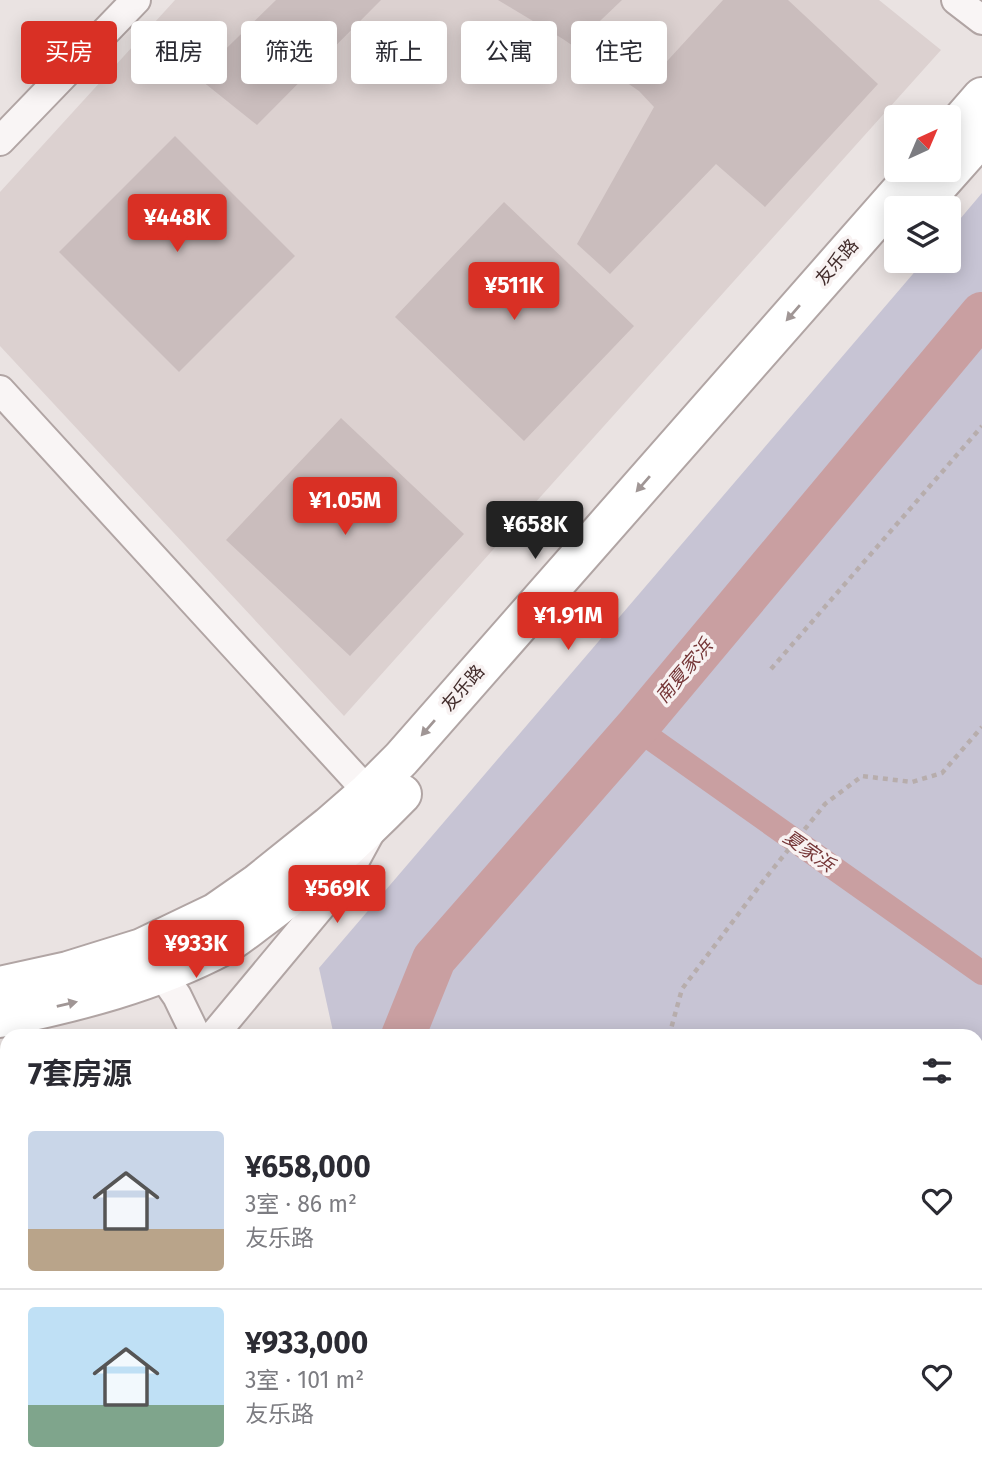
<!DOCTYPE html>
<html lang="zh">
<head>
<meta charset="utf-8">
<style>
  :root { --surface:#fff; --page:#f2f2f3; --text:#2b2b33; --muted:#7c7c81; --line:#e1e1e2; --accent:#d93025 }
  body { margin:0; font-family:"Fira Sans","Noto Sans SC",sans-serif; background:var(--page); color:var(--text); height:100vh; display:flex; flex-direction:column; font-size:26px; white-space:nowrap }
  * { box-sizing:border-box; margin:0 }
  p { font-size:23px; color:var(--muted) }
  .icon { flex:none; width:38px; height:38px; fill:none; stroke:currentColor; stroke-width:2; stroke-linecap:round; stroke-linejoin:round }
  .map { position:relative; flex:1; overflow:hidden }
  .panel { position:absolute; left:0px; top:1029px; width:984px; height:448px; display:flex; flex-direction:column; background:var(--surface); border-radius:21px 21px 0 0; box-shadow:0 4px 18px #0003 }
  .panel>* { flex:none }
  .guide { position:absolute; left:21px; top:21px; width:942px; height:63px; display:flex; gap:14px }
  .needle { width:46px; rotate:44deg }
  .buttons { position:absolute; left:884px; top:105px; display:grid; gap:14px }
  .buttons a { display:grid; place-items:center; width:77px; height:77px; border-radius:7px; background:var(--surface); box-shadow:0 4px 18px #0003; font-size:35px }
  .price { position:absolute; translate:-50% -60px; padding:0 16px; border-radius:7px; background:var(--accent); color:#fff; font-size:23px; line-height:46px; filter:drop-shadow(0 2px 4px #0008) }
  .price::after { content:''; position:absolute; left:50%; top:42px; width:21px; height:16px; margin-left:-10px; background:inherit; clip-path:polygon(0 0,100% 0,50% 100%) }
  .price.active { background:#222; color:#fff }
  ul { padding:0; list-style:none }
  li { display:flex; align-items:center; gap:21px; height:175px; padding:0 28px }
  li+li { border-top:2px solid var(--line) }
  li span { display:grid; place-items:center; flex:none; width:196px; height:140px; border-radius:7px; color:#555 }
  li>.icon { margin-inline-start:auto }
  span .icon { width:84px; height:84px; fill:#fffc; stroke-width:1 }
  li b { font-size:30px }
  h2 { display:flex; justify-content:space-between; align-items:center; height:84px; padding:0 28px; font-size:30px }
  .pill { padding:0 24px; border-radius:7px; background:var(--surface); box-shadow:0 4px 18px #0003; font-size:24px; line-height:63px }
  .pill.active { background:var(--accent); color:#fff }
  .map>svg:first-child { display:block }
  .built { fill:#dcd1d0 }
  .green { fill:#c7c4d4 }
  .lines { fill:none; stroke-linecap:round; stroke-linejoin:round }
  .canal { stroke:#c99fa1; stroke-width:24 }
  .river { stroke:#c99fa1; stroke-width:44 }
  .building { fill:#cabdbd }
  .street-casing { stroke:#b1a5a4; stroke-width:32 }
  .secondary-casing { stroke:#b1a5a4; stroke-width:42 }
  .highway-casing { stroke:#a18b8a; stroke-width:42 }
  .path { stroke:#b7adac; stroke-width:4.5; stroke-dasharray:5 5; stroke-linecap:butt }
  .street { stroke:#f9f5f5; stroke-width:28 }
  .secondary { stroke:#fff; stroke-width:38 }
  .highway { stroke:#fff; stroke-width:38 }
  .oneway { fill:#a09695 }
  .labels { text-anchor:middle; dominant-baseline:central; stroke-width:7; stroke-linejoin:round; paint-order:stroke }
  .street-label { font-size:18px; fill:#422c2b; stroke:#f8f2f2 }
  .water-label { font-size:19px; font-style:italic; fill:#753637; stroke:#f8f2f2 }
</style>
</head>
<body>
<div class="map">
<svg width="982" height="1477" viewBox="0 0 982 1477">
  <rect width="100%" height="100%" fill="#eae3e2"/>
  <!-- built -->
  <path class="built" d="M175,0H879L941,50L344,716L0,346V192Z
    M7,1372V1470H398L408,1477H0V1377Z"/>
  <!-- green -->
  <path class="green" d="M982,193V1206L977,1213L976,1036H334L319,968L924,261H948L949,232Z
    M398,1470H766L760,1477H408Z"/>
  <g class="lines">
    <!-- canal -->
    <path class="canal" d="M636,728L982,973"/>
    <!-- river -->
    <path class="river" d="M403,1036L434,959L636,728L982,314"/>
  </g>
  <!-- building -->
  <path class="building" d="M276,0H381L257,125L197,77Z
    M498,0H622L580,40L648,82L723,0H788L878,84L765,207L716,164L610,274L577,244L654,107L639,91L563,39Z
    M175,136L295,256L179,372L59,252Z
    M504,202L634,326L524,441L395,317Z
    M341,418L464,534L350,656L226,540Z"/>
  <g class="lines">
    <!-- street casing -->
    <g class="street-casing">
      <path id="street" d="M956,0L982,20
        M0,141L136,0
        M0,390L368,792L378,818L347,875L213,1036
        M152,960L177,996L194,1031L195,1036
        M0,1206L7,1200"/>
    </g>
    <!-- secondary casing -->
    <g class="secondary-casing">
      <path id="secondary" d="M948,136L982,97
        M918,208L982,136
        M0,986L68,971L142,948L215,913L258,883L329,826L368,792L401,759L919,170
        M0,1018C77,1002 153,983 223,946C235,939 246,930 258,921C309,884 357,840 402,794
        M976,1147L982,1140
        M706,1477L713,1470"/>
    </g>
    <!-- highway casing -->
    <g class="highway-casing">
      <path id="highway" d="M976,1298L982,1291
        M976,1429L982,1422
        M838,1477L843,1470
        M939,1477L944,1470"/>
    </g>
    <!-- path -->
    <path class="path" d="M771,669L982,426
      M669,1036L682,989L764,880L825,804L862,776L912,782L942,773L982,727
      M611,1477L617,1470"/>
    <!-- street -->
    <use href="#street" class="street"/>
    <!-- secondary -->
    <use href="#secondary" class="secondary"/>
    <!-- highway -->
    <use href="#highway" class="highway"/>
  </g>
  <!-- one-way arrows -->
  <defs><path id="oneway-solid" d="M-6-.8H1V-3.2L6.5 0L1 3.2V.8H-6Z" transform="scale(1.75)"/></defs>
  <g class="oneway">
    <use href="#oneway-solid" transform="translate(793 313) rotate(131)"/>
    <use href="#oneway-solid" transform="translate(643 484) rotate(131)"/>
    <use href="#oneway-solid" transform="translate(428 728) rotate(131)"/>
    <use href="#oneway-solid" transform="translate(67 1004) rotate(-13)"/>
  </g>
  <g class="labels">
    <!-- street labels -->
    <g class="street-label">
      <text transform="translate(837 262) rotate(-49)">友乐路</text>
      <text transform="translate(463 688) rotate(-49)">友乐路</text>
    </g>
    <!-- water labels -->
    <g class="water-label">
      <text transform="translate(684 671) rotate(-50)">南夏家浜</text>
      <text transform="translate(809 851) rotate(35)">夏家浜</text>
    </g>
  </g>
</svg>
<div class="buttons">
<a><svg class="needle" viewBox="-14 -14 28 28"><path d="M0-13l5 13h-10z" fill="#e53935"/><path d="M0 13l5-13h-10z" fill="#7c7c81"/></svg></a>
<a><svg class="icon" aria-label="layers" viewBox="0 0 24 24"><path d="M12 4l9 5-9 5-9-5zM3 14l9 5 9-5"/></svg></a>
</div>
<b class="price" style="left:177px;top:254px">¥448K</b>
<b class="price" style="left:514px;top:322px">¥511K</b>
<b class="price" style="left:345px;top:537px">¥1.05M</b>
<b class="price active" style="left:535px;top:561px">¥658K</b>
<b class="price" style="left:568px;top:652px">¥1.91M</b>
<b class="price" style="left:337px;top:925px">¥569K</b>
<b class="price" style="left:196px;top:980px">¥933K</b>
<div class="guide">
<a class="pill active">买房</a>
<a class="pill">租房</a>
<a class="pill">筛选</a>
<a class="pill">新上</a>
<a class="pill">公寓</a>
<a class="pill">住宅</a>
</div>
<section class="panel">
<h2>7套房源<svg class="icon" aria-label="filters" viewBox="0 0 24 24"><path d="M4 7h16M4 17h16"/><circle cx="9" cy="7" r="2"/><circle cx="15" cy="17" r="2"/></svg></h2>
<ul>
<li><span style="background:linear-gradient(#c9d6e8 70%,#b9a48a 0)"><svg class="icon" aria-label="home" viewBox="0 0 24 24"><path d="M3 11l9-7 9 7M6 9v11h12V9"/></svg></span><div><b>¥658,000</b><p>3室 · 86 m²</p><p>友乐路</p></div><svg class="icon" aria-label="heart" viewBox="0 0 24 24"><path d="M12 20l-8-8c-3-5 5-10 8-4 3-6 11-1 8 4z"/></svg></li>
<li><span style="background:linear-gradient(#bfe0f5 70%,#7fa58c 0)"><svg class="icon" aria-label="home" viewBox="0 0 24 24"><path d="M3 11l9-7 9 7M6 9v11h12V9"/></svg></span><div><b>¥933,000</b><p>3室 · 101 m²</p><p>友乐路</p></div><svg class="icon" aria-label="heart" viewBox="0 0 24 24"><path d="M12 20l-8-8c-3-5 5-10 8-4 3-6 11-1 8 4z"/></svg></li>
</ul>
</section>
</div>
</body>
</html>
